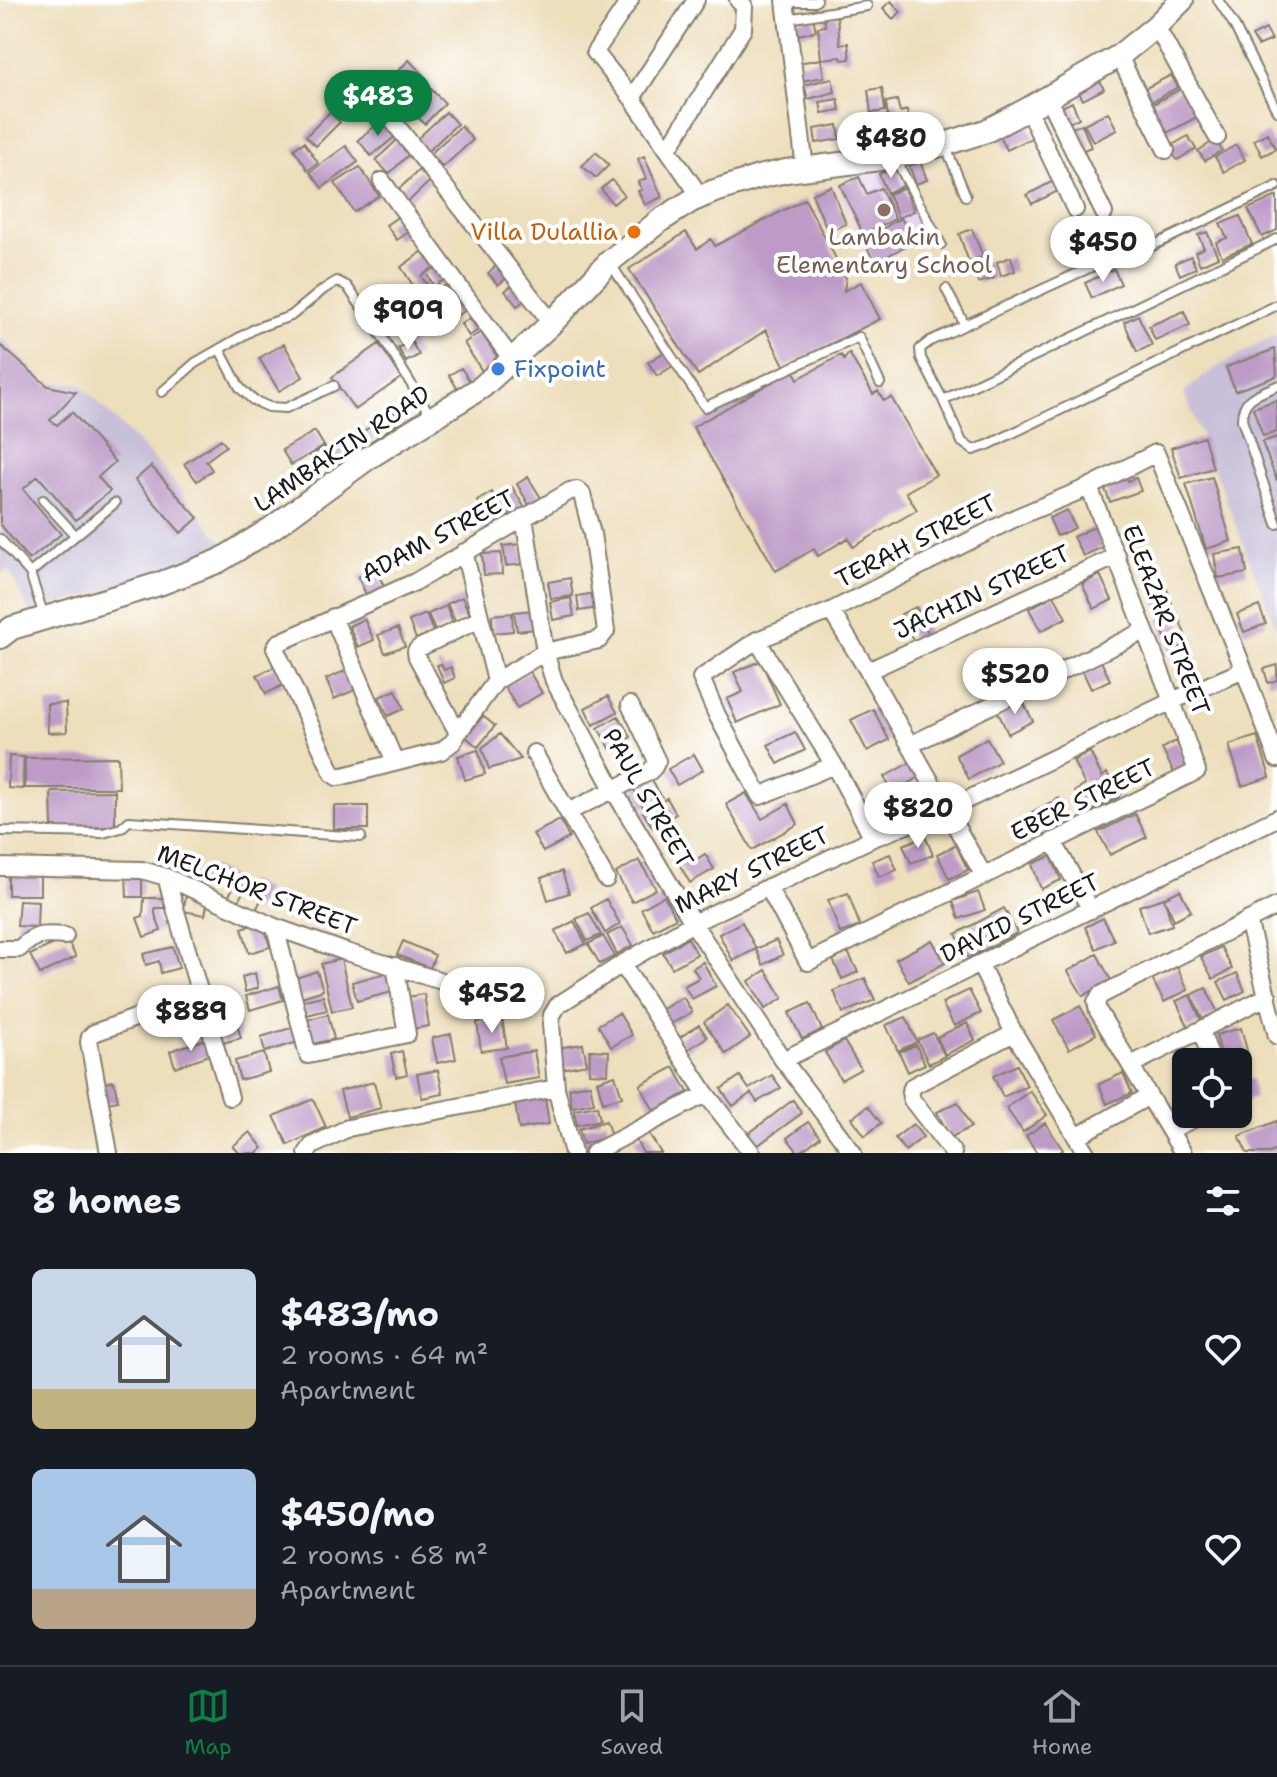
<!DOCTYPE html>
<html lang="en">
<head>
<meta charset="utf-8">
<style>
  :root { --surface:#171b24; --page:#20242c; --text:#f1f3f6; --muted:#9ea1a6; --line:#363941; --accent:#0b8043 }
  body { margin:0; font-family:"Shantell Sans",sans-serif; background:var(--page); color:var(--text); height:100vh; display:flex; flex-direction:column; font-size:30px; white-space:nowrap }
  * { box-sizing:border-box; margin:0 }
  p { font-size:26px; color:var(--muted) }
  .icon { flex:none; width:44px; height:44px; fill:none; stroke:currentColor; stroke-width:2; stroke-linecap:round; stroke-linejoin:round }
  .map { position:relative; height:1153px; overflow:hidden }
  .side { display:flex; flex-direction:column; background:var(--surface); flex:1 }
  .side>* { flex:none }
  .controls { position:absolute; left:1172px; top:1048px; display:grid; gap:16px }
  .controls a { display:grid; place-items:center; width:80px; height:80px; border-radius:12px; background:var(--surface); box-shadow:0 2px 6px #0004; font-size:40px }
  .price { position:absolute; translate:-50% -68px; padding:0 18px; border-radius:28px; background:#fff; color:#222; font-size:26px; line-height:52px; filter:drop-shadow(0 2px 4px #0008) }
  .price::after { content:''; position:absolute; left:50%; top:48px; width:24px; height:18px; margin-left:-12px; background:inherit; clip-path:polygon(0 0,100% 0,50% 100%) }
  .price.on { background:var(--accent); color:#fff }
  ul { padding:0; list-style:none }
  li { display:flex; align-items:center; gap:24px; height:200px; padding:0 32px }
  li span { display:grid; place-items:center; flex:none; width:224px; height:160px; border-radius:12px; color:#555 }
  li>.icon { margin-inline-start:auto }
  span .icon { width:96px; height:96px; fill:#fffc; stroke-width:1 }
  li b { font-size:34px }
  h2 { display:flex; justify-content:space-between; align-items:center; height:96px; padding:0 32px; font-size:34px }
  .tab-bar { display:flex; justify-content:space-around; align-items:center; height:112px; border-top:2px solid var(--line); background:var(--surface); font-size:22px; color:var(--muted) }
  .tab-bar a { display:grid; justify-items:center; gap:4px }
  .tab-bar .on { color:var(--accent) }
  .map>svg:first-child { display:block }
  .built { fill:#e6d2f0 }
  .industrial { fill:#c8bfd8 }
  .building { fill:#be9bc7 }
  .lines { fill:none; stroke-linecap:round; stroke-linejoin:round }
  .lane-casing { stroke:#847d6c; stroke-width:12 }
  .street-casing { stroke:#847d6c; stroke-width:20 }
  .secondary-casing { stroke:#847d6c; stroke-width:26 }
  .lane { stroke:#fff; stroke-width:8 }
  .street { stroke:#fff; stroke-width:16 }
  .secondary { stroke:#fff; stroke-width:22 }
  .education-dot { fill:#8d6e63; stroke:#fff; stroke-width:3 }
  .food-dot { fill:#e8710a; stroke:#fff; stroke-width:3 }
  .shop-dot { fill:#3f7fe0; stroke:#fff; stroke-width:3 }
  .labels { text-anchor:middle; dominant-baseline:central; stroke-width:8; stroke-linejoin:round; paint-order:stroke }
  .food-label { font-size:24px; fill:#c56008; stroke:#fff; text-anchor:end }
  .education-label { font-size:24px; fill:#785e54; stroke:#fff }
  .shop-label { font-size:24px; fill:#366cbe; stroke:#fff; text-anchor:start }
  .street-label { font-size:24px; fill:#1c1c1c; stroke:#fff }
</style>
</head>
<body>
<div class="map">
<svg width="1277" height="1153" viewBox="0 0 1277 1153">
  <rect width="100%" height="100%" fill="#fff"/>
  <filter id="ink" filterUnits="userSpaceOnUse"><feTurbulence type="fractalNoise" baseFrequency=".0125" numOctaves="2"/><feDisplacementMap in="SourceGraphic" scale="16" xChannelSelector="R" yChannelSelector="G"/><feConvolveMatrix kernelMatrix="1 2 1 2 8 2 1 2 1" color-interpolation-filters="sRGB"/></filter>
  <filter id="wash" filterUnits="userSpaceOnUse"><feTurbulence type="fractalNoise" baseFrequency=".006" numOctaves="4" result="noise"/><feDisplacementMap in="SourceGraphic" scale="32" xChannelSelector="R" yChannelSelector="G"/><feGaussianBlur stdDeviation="1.8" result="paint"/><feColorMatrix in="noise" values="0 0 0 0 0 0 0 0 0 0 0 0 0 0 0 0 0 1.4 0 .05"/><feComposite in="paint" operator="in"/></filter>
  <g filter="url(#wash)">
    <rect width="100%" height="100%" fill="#eddebc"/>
    <!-- built -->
    <path class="built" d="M896,162L934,236L872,266L837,184Z"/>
    <!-- industrial -->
    <path class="industrial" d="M1277,334V630L1184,392L1217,367Z
      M0,336L46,383H79L159,464L227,548L177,570L30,612L8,569L0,574Z"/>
    <g id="blocks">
      <!-- building -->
      <path class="building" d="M891,1L901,12L893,19L883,8Z
        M837,16L840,44L848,43L850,59L842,60L841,57L821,59L818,27L825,26L824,17Z
        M813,17L816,31L798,35L795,21Z
        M1266,29L1272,40L1258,46L1252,36Z
        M821,59L824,77L801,81L798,63Z
        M409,60L424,76L410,88L396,73Z
        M1096,73L1104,89L1083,100L1075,85Z
        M1171,75L1178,87L1151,102L1144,89Z
        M832,78L835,92L808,99L804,85Z
        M882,88L885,111L871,113L868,90Z
        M431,89L445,103L425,124L410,110Z
        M1180,89L1197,117L1167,133L1151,105Z
        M838,99L840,110L822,113L820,102Z
        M897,100L900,112L907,110L910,129L891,133L893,147L882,149L878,130L886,129L884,118L888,117L886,102Z
        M1072,102L1079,118L1063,126L1056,110Z
        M330,112L340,122L316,146L306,136Z
        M446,112L457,124L428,151L417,139Z
        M1108,112L1117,130L1093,142L1084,124Z
        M384,119L397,135L371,156L358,140Z
        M1025,119L1034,137L1007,150L998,133Z
        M934,121L937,135L916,140L912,125Z
        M1082,124L1091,147L1077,153L1067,130Z
        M838,125L840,139L816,143L814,129Z
        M461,126L473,140L443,167L430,154Z
        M1267,133L1276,149L1262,156L1254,140Z
        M1188,136L1196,149L1177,160L1169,147Z
        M399,138L412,151L389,174L376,160Z
        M1215,140L1222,150L1205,161L1198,151Z
        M304,142L318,163L308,170L294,149Z
        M1236,145L1245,160L1224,172L1215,157Z
        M346,146L358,162L322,188L310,172Z
        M596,152L609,165L596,178L582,166Z
        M644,156L662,197L645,205L638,191L642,190L638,182L646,179L638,159Z
        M920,161L927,180L916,184L909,165Z
        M360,167L379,196L354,212L335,183Z
        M896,167L903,186L887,193L879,174Z
        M419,170L430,181L407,203L396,192Z
        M859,177L867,194L881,188L895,219L863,234L840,185Z
        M612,180L624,195L613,204L601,189Z
        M1055,180L1060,190L1032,204L1027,195Z
        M831,186L846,224L828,232L812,194Z
        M904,188L914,211L898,218L888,194Z
        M1277,196V230L1262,237L1248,209Z
        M805,199L846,278L844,291L861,282L880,319L785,367L766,330L698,375L629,269L686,232L697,249L711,239L715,246Z
        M402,214L413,229L397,240L386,225Z
        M1240,216L1252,244L1222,257L1216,242L1227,238L1220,224Z
        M901,218L914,241L875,263L863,240Z
        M972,229L983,257L969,262L959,234Z
        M1207,232L1218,257L1200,265L1195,252L1204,248L1198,235Z
        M426,249L437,265L421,276L434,295L424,302L401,267Z
        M1191,256L1196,268L1180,275L1175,263Z
        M1011,257L1015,271L1001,276L997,262Z
        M988,261L994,278L978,283L972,266Z
        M500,262L511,274L498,285L488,273Z
        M438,266L446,279L434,286L426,273Z
        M1114,269L1121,284L1092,298L1085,283Z
        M450,282L468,309L456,316L446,301L442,304L435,293Z
        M515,283L527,299L517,306L505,291Z
        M1184,311L1190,325L1155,340L1149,326Z
        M1138,315L1152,345L1137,352L1124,322Z
        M470,318L478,330L469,336L461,324Z
        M481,332L501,363L484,374L464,343Z
        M411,341L419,355L406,362L398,348Z
        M284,344L303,377L279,391L259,358Z
        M379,344L402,377L355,410L332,377Z
        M0,345L48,386L76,392L50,420L57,425L72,412L115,462L98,477L110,491L76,520L38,476L23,489L61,534L29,560L0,524Z
        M1275,349L1277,376L1235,391L1226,367Z
        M665,352L673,366L657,376L648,362Z
        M849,353L873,394L878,391L884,401L891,397L936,475L906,492L917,510L853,547L848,538L818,556L814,549L776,571L693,427L793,370L798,379L841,355L844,360Z
        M461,368L471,383L459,391L449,375Z
        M1277,400V432L1263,436L1253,408Z
        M394,411L401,421L339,463L332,452Z
        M315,431L324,446L291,465L282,450Z
        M1204,437L1213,468L1181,478L1171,448Z
        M1277,437V481L1262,442Z
        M221,439L226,446L206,461L212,470L197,481L184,464Z
        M325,447L331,457L317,466L310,456Z
        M151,466L198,518L181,533L135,480Z
        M528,477L541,498L529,505L517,484Z
        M1212,477L1231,541L1206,549L1186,484Z
        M1127,478L1128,481L1136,478L1141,491L1110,502L1104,486Z
        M512,487L525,508L512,517L499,495Z
        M492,492L507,516L492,526L477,501Z
        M1067,510L1075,528L1057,536L1049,518Z
        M1095,526L1105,546L1083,556L1073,537Z
        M521,544L524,564L506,566L503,546Z
        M1243,549L1247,573L1218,578L1214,554Z
        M501,553L502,574L484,575L482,554Z
        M376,569L386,591L368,599L358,577Z
        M1100,575L1112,600L1094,609L1082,584Z
        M570,578L573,596L551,599L548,582Z
        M1165,584L1172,603L1158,608L1151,590Z
        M596,593L598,608L579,611L577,596Z
        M1054,595L1066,618L1041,631L1029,609Z
        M462,597L470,615L455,622L447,604Z
        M571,598L574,616L553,620L550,602Z
        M446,606L453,624L435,631L428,614Z
        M1259,606L1266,624L1244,632L1237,614Z
        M916,607L929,635L914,642L901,614Z
        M534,610L536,629L517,631L514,612Z
        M512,613L513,631L493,633L492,615Z
        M1177,613L1189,645L1170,651L1159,620Z
        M426,614L433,632L416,639L409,621Z
        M364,619L374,640L358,647L349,626Z
        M398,628L405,646L385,653L378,635Z
        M761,661L780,704L737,723L727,699L743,692L734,672Z
        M1101,661L1110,680L1091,689L1082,670Z
        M441,664L444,670L451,667L455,678L444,683L437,665Z
        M1277,665V680L1268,683L1264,669Z
        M275,667L283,685L266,694L257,675Z
        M347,670L355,690L334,699L326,679Z
        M529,671L542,693L517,708L504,686Z
        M396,690L404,709L388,716L379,697Z
        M608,696L617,712L593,725L585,708Z
        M1021,698L1033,721L1008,734L997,710Z
        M66,703L67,732L48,733L47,704Z
        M873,709L889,740L867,751L851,720Z
        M483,716L495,726L478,747L466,737Z
        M618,716L631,737L610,748L598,728Z
        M795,732L805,750L778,764L768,745Z
        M500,734L521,759L489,769L482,748Z
        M1257,736L1270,777L1242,786L1229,745Z
        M987,738L1000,761L969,779L956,755Z
        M1176,741L1189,766L1174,773L1162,749Z
        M478,750L485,774L465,780L458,756Z
        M1090,752L1102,777L1107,773L1119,797L1087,814L1075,791L1085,785L1073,761Z
        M694,754L703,770L677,785L668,769Z
        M9,756L24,757L23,789L8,788Z
        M118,757L119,788H25V758Z
        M911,762L919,777L893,792L884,777Z
        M650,778L662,797L644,808L633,788Z
        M115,791V827L52,828L51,792Z
        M746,793L762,819L788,804L798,824L752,850L726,804Z
        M667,798L676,814L653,828L643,812Z
        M1059,798L1072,822L1045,836L1032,812Z
        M334,806H368V829H334Z
        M1135,814L1147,837L1110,855L1098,832Z
        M560,820L569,838L543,852L533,834Z
        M925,836L933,855L911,863L903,845Z
        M956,845L968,870L949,879L937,854Z
        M705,854L714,869L690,883L678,862L691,855L694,861Z
        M890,854L897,870L879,877L872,861Z
        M1051,856L1061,880L1041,889L1032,864Z
        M639,860L656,889L632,902L616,873Z
        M212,867L237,879L228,898L203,886Z
        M562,871L569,893L548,900L541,878Z
        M8,874L40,875V895H8Z
        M126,875H142V897H127Z
        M249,881L266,890L256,910L238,901Z
        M1180,890L1191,911L1174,920L1164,898Z
        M978,892L985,910L959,919L953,901Z
        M848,893L860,926L840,933L828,900Z
        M186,896L208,900L205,915L183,911Z
        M664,896L676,918L653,930L641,909Z
        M144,898H165L164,908H155V914L161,931L144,937L137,918L143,916Z
        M1164,898L1172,925L1148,933L1139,906Z
        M606,899L620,924L605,933L591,908Z
        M19,900L38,901L37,927L17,926Z
        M1004,908L1017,933L968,958L956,934Z
        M589,913L601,935L587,941L576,919Z
        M1103,918L1114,940L1096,949L1085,927Z
        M574,921L586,944L567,953L555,931Z
        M263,922L270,947L249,953L242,928Z
        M742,922L756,949L776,940L783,955L763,965L756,949L733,961L719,934Z
        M622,927L633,945L617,954L607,935Z
        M603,936L615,956L600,964L588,944Z
        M66,938L76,957L40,974L30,955Z
        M688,938L697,954L672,968L663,953Z
        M932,940L945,963L909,982L896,959Z
        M403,941L435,955L430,968L397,955Z
        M173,947L179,968L161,973L159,961L146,965L143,954Z
        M1221,947L1232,969L1213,979L1201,957Z
        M848,952L858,972L842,979L833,960Z
        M1097,954L1111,980L1083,996L1068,971Z
        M341,959L352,1007L332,1011L321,964Z
        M703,962L716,986L692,999L684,986L699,978L693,968Z
        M1177,967L1188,990L1164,1002L1152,979Z
        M766,970L783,998L765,1009L749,981Z
        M317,971L323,990L299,998L293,979Z
        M255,973L258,988L245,992L242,977Z
        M387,973L392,992L357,1001L352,982Z
        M1237,973L1245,991L1227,1000L1218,982Z
        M865,978L875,1000L843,1013L834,991Z
        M279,986L283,1000L250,1010L246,996Z
        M1206,988L1218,1013L1203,1020L1191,995Z
        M969,990L981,1013L954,1026L942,1003Z
        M424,994L429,1026L407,1030L408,997Z
        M1190,995L1202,1022L1189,1028L1176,1001Z
        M323,996L327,1010L303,1016L300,1001Z
        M683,997L692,1012L669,1025L661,1010Z
        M810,1003L822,1030L802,1039L789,1013Z
        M728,1005L750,1037L726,1054L704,1022Z
        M1080,1006L1096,1034L1069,1049L1053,1020Z
        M619,1013L632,1035L611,1047L598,1025Z
        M328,1014L334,1039L313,1044L307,1020Z
        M906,1017L917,1042L898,1051L886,1025Z
        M502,1019L507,1048L481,1051L477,1022Z
        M236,1020L241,1038L223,1043L218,1025Z
        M967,1023L975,1040L945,1055L937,1037Z
        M699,1025L707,1037L687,1050L679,1038Z
        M294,1027L298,1042L265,1052L261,1037Z
        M1241,1028L1248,1054L1223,1061L1216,1035Z
        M933,1033L945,1056L929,1064L917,1040Z
        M451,1034L456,1059L437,1063L432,1038Z
        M206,1039L212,1054L175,1067L170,1051Z
        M844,1041L861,1069L841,1080L825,1052Z
        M583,1044L587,1064L561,1069L557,1048Z
        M916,1045L925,1064L908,1072L899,1052Z
        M590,1050L609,1051L608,1074L589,1073Z
        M402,1051L407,1074L396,1077L391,1054Z
        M534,1051L539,1078L504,1084L499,1057Z
        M264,1053L269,1072L240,1080L235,1061Z
        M1017,1065L1027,1086L1003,1097L993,1076Z
        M674,1067L688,1092L654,1111L640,1085Z
        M438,1070L443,1094L422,1098L417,1074Z
        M1123,1073L1132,1093L1107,1104L1099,1084Z
        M615,1075L622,1097L603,1102L597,1081Z
        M772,1075L781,1088L757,1102L751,1093L733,1106L721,1089L740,1076L749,1089Z
        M1252,1079L1255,1098L1238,1102V1081Z
        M114,1081L118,1101L102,1104L98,1084Z
        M374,1082L381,1108L347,1117L340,1091Z
        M590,1084L594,1103L572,1107L569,1088Z
        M1030,1091L1047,1115L1023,1132L1006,1108Z
        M545,1098L549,1124L519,1129L515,1103Z
        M313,1099L326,1127L288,1145L274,1116Z
        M793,1100L802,1113L757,1146L748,1134Z
        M958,1102L971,1127L950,1138L937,1112Z
        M597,1106L600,1120L577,1125L574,1110Z
        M868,1106L881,1123L865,1136L852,1118Z
        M606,1121L611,1136L583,1144L579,1129Z
        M1277,1121V1150L1269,1153H1247L1239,1136Z
        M808,1122L820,1137L799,1153L787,1138Z
        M1045,1123L1063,1150L1058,1153H1037L1026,1136Z
        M913,1124L923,1137L905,1151L895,1138Z
        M250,1132L263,1148L257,1153H239L233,1146Z
        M648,1132L661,1153H643L635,1139Z"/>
    </g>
  </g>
  <g filter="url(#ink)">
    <use href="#blocks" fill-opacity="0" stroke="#847d6c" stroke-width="2"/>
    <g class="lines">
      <!-- lane casing -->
      <g class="lane-casing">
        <path id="lane" d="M1218,0L1233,23L1277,111
          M785,2H815L817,0
          M788,19L867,6
          M945,145L966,196
          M896,160L941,244
          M1277,186L1148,248L1113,257L930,341L920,349L921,358L943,400L962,442L973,450L988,445L1277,305
          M610,263L705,407L859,337L880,383
          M946,289L965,325
          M220,350L240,388L253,400L269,407L286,408L334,386
          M1277,386C1258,394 1242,397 1242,420L1277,524
          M162,392L195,363L256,328L291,316L324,289L337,281L347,286L383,338L432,418
          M943,400L1277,239
          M43,500L75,535
          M0,539L30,573L44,616
          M30,573L115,503
          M0,831L103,833L121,828L129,821L361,837"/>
      </g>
      <!-- street casing -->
      <g class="street-casing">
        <path id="street" d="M630,0L595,52L632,98L700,196
          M785,0L805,169
          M1156,26L1217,137
          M1119,56L1166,150
          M632,98L696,0
          M1048,98L1104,213
          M381,106L552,323
          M1028,109L1075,209
          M668,149L743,29L744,6L738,0
          M382,181L513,361
          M577,490L582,494L592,534L606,631L599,640L545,652L496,681L458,733L453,742L441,751L343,776L337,777L333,774L275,648L278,643L415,582L570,491Z
          M524,517L545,652L554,681L613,789L693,923L783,1060L853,1153
          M464,552L496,681
          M831,611L868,671L984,876
          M333,617L395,762
          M757,640L834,765L873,838
          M868,671L1117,556
          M458,733L417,657L416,651L419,648L480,619
          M910,745L1144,631
          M534,753L606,879
          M834,765L760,796L717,715L701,678L757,640L831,611L1017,517L1089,487L1156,453L1244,670L1277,759
          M568,812L649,772L654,767L657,761L630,705
          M1053,841L1091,910
          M0,867L142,870L166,877L275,927L346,952L445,982
          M166,877L230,1097
          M768,887L808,962L1197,771L1172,701L1089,487
          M1248,920L1277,1036
          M275,927L308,1055L407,1034L395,966
          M0,949H19C37,932 43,935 65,936
          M622,964L706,1094L752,1153
          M980,965L1014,1033L1086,1153
          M1201,1030L1212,1062
          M783,1060L1277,818
          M1131,1065L1268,996
          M1170,1130L1204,1114
          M1076,1137L1149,1096
          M109,1153L89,1042L90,1037L94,1033L201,994
          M307,1153L312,1146L348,1128L556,1088
          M573,1153L556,1088L551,1024L552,1015L558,1005L622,964L693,923L873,838L946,810L1172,701L1244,670
          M593,1153L706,1094
          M953,1153L912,1100L910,1092L913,1086L1014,1033
          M1183,1153L1098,1011L1096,1002L1101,995L1277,906"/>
      </g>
      <!-- secondary casing -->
      <g class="secondary-casing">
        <path id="secondary" d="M0,637L12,628L159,584L219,561L272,528L368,458L482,387L552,323L609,262L658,222L691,201L712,192L759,177L786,171L895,157L945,144L986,131L1028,109L1119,56L1156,26L1182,0"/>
      </g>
      <!-- lane -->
      <use href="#lane" class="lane"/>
      <!-- street -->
      <use href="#street" class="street"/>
      <!-- secondary -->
      <use href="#secondary" class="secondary"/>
    </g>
  </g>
  <!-- markers -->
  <circle class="education-dot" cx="884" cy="210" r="8"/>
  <circle class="food-dot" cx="634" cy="232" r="8"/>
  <circle class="shop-dot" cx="498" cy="369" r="8"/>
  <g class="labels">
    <!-- food labels -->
    <g class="food-label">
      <text x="618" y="232">Villa Dulallia</text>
    </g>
    <!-- education labels -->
    <g class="education-label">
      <text x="884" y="237">Lambakin<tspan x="884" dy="28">Elementary School</tspan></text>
    </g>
    <!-- shop labels -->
    <g class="shop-label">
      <text x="514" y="369">Fixpoint</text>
    </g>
    <!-- street labels -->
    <g class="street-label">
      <text transform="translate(342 449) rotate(-34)">LAMBAKIN ROAD</text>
      <text transform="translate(438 536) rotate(-28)">ADAM STREET</text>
      <text transform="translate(916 541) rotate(-27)">TERAH STREET</text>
      <text transform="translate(982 592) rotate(-25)">JACHIN STREET</text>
      <text transform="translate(1166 620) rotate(69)">ELEAZAR STREET</text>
      <text transform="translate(648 798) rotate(60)">PAUL STREET</text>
      <text transform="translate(1083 800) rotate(-26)">EBER STREET</text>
      <text transform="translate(752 870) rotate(-26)">MARY STREET</text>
      <text transform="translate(257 890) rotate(21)">MELCHOR STREET</text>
      <text transform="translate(1020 918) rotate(-26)">DAVID STREET</text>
    </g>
  </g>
</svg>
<div class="controls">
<a><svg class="icon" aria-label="locate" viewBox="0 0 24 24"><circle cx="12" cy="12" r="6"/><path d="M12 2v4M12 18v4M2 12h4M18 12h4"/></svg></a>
</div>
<b class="price on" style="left:378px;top:138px">$483</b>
<b class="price" style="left:891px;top:180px">$480</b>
<b class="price" style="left:1103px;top:284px">$450</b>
<b class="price" style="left:408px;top:352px">$909</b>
<b class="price" style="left:1015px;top:716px">$520</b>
<b class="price" style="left:918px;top:850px">$820</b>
<b class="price" style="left:492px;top:1035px">$452</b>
<b class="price" style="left:191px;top:1053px">$889</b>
</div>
<section class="side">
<h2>8 homes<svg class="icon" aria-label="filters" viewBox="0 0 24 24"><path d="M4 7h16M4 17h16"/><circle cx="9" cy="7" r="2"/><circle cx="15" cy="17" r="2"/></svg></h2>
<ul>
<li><span style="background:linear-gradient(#c9d6e8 75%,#c2b280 0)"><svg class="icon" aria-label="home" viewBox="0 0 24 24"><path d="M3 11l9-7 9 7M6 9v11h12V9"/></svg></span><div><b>$483/mo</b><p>2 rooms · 64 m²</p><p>Apartment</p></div><svg class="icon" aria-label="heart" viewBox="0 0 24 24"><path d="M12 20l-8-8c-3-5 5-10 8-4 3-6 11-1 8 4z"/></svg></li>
<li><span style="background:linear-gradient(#a9c7e8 75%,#b9a48a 0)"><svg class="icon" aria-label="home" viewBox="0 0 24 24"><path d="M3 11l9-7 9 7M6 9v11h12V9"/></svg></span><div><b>$450/mo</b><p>2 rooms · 68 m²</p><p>Apartment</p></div><svg class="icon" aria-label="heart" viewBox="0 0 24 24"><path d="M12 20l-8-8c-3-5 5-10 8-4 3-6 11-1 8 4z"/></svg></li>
</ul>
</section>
<nav class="tab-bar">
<a class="on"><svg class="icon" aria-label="map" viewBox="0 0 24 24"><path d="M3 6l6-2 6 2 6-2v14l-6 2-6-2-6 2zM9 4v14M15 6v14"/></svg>Map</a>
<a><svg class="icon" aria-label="saved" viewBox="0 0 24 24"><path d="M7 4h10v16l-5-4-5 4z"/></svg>Saved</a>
<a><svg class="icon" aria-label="home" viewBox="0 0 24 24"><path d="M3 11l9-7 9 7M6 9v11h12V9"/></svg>Home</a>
</nav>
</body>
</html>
